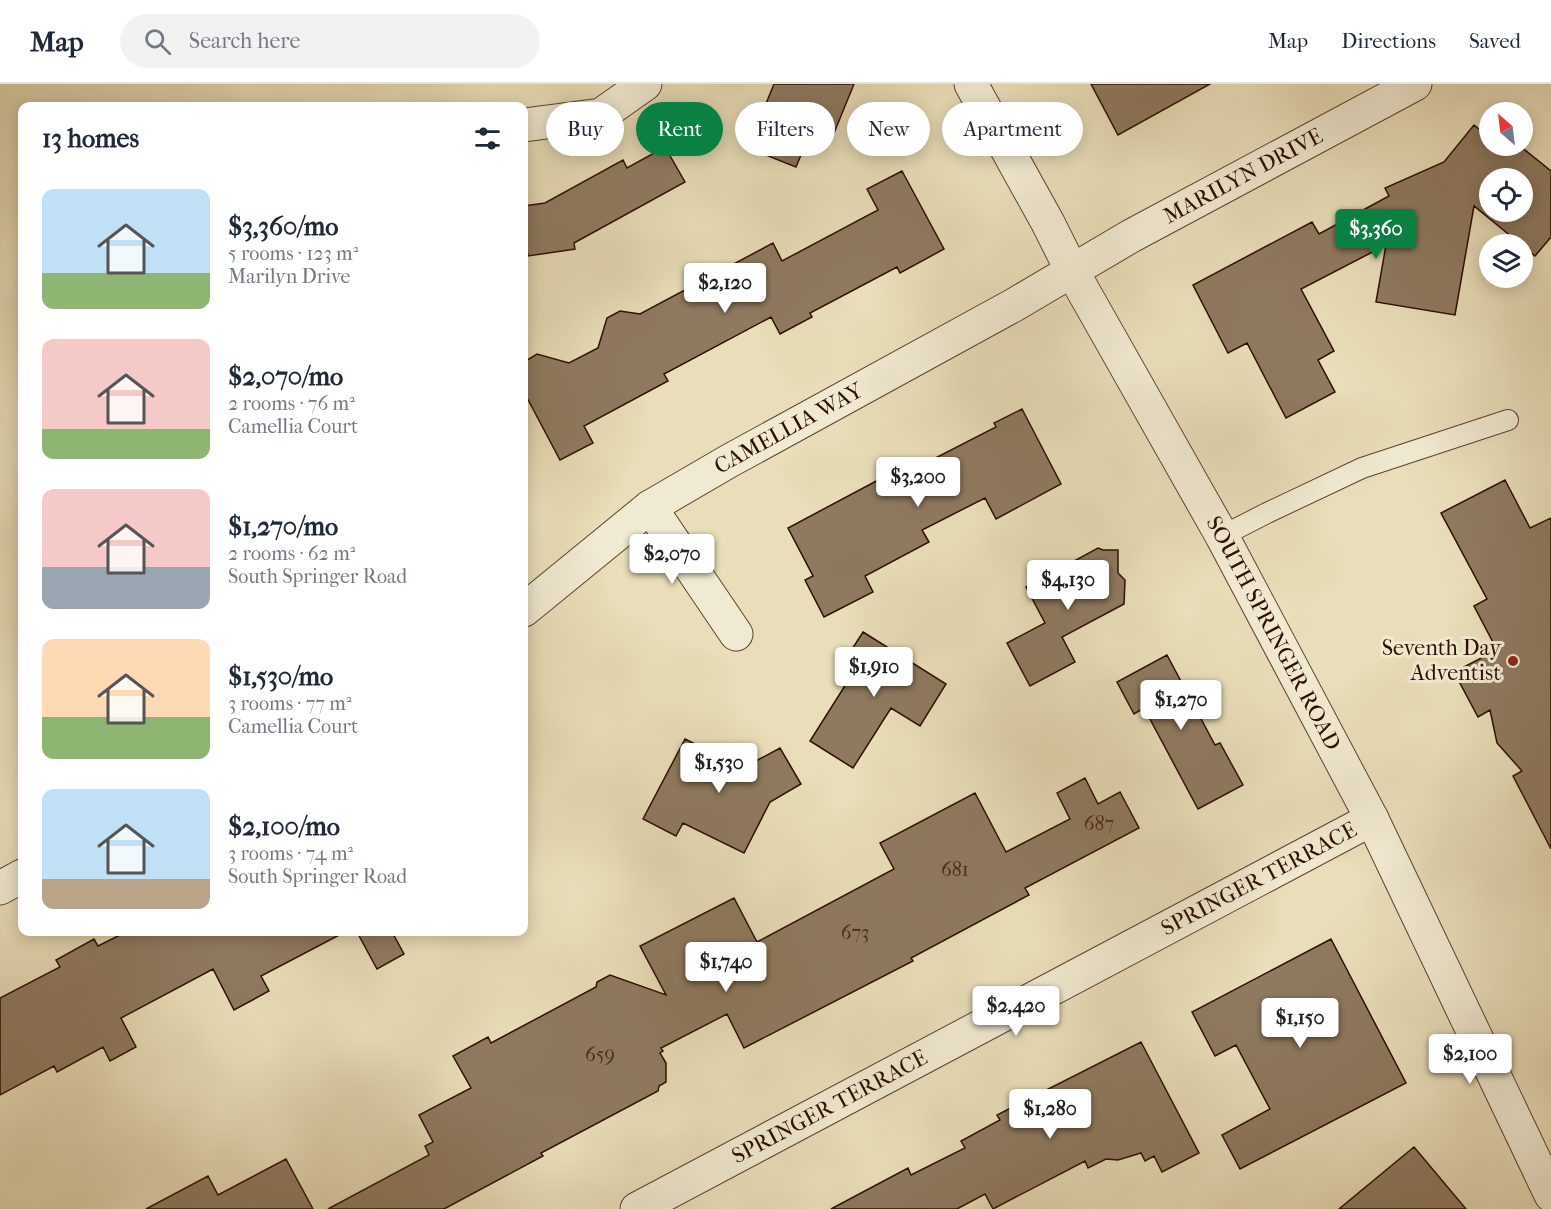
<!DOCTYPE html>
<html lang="en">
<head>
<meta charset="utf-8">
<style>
  :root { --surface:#fff; --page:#f2f2f3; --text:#1f2937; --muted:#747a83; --line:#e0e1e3; --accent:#0b8043 }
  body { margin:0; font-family:"IM FELL French Canon",serif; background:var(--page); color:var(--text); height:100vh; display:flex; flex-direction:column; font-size:22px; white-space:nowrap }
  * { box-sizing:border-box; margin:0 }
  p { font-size:20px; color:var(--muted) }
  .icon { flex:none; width:33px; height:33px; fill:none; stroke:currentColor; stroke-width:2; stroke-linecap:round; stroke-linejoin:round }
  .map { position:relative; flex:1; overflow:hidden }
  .side { position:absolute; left:18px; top:18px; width:510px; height:834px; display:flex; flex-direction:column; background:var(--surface); border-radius:12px; box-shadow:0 3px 15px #0003 }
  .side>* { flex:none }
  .hud { position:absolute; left:546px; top:18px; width:570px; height:54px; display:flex; gap:12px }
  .needle { width:39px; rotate:332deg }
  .tools { position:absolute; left:1479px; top:18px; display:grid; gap:12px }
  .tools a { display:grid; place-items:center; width:54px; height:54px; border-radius:50%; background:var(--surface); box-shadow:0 3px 15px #0003; font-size:30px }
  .price { position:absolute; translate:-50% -51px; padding:0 14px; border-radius:6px; background:#fff; color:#222; font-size:20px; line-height:39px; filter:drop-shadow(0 2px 3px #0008) }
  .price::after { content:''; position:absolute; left:50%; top:36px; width:18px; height:14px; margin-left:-9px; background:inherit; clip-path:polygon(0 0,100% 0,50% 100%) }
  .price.current { background:var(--accent); color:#fff }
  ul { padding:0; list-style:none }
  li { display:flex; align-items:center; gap:18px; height:150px; padding:0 24px }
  li span { display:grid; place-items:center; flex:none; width:168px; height:120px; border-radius:12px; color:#555 }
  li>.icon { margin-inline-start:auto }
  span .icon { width:72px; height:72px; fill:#fffc; stroke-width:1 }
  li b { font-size:26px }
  h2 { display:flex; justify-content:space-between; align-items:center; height:72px; padding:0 24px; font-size:26px }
  .chip { padding:0 21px; border-radius:27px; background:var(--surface); box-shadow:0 3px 15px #0003; font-size:21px; line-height:54px }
  .chip.current { background:var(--accent); color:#fff }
  header { display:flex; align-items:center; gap:36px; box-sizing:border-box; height:84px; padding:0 30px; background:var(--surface); border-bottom:2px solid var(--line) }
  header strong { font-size:28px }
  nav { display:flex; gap:33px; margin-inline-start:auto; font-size:21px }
  .search { width:420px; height:54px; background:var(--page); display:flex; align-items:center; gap:15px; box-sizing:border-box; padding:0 21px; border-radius:33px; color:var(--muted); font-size:22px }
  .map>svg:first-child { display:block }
  .building { fill:#8f7a60; stroke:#2d0e00; stroke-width:1.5; fill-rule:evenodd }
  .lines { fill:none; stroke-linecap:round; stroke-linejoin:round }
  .service-casing { stroke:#5c422e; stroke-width:22 }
  .minor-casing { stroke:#5c422e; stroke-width:35 }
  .tertiary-casing { stroke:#5c422e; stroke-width:35 }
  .service { stroke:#f1ead2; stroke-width:20 }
  .minor { stroke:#f1ead2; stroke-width:33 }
  .tertiary { stroke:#f1ead2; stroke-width:33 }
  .poi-dot { fill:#8f2418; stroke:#f1ead2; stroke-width:2 }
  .labels { text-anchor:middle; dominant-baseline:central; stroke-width:6; stroke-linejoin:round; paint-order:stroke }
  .number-label { font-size:20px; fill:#462918 }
  .street-label { font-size:22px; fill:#2d0e00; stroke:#f1ead2 }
  .poi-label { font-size:22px; fill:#2d0e00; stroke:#f1ead2; text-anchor:end }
</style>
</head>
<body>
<header>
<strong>Map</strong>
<div class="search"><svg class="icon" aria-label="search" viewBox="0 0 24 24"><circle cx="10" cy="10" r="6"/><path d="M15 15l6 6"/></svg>Search here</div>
<nav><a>Map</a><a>Directions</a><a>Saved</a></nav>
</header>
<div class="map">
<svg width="1551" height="1125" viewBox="0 0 1551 1125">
  <rect width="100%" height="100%" fill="#e9deb9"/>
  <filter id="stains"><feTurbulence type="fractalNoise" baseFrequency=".00333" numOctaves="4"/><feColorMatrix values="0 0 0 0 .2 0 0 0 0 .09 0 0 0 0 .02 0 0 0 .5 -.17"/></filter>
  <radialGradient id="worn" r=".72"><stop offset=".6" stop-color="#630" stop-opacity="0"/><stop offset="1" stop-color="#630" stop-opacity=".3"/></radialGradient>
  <!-- building -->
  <path class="building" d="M774,0H854L834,49L814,40L796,83L748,64Z
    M1091,0H1210L1118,51Z
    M1474,41L1490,54V62H1520L1551,87V153L1535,172L1474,122L1455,231L1376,218L1386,161L1301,205L1334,267L1318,276L1335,308L1286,334L1247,259L1228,269L1193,201L1312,138L1319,150L1389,112L1385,104L1444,78ZM1490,94H1522V128H1490Z
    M665,63L685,98L574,159L575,165L528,172L524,143V122L545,119L623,76L627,84Z
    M902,87L944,165L900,189L897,183L810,229L812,233L780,250L771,233L664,290L668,297L584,342L593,359L560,376L524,308V278L537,270L569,279L598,264L607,234L620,227L640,230L773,159L782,177L878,126L867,105Z
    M1022,325L1061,400L996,435L985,414L922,446L929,458L865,492L873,508L824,533L805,496L813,492L788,444L880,395L883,401L996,343L994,339Z
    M1505,396L1530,444L1551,434V765L1513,692L1522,687L1497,659L1490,626L1478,633L1454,588L1497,566L1474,522L1487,515L1441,429Z
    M1098,464L1103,466H1118V489L1125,496L1124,520L1062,553L1075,578L1030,602L1007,559L1045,539L1026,503Z
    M863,548L946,600L920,642L891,624L853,684L810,657L848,597L836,590Z
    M1167,571L1215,661L1220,659L1243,701L1198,725L1144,624L1134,630L1117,598Z
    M685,655L743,684L780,664L801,700L770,718L744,769L683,739L676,752L643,735Z
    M1085,694L1098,720L1120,708L1139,744L1025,804L1029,811L911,874L913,877L744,964L727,930L661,964L663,967L660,969L666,979V998L659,1002L658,1007L541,1069L543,1072L444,1125H328L429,1071L425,1062L433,1058L419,1031L471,1004L453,972L488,953L491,959L596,903L597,898L610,891L666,911L640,862L734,814L757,858L894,785L880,759L975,709L1006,768L1070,735L1057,709Z
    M126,848H345L261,892L269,907L234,926L213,885L121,934L136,963L110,977L103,963L57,988L54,982L0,1011V914L60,883L56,876L94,855L98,862Z
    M357,848H392L404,870L377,885Z
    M1331,855L1406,999L1240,1085L1222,1051L1270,1025L1236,961L1215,972L1192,928Z
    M1141,958L1199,1069L1162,1088L1154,1072L1145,1077L1141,1069L1118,1076L1106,1075L1088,1084L1085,1077L993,1125L985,1110L957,1125H831L908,1084L911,1091L965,1064L961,1057L1000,1036L997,1031Z
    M1414,1063L1466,1125H1339Z
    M286,1075L313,1125H146L208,1092L218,1111Z"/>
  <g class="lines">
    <!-- service casing -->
    <g class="service-casing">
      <path id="service" d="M1222,452L1267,429L1362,384L1508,336"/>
    </g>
    <!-- minor casing -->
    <g class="minor-casing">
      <g id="minor">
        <path d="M524,41L601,31L645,0"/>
        <path d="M650,423L736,550"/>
        <path id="s1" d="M524,526L650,423L729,377L1014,221L1131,152L1415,0"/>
        <path d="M0,804L22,792"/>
        <path id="s2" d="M637,1125L1372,735"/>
      </g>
    </g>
    <!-- tertiary casing -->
    <g class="tertiary-casing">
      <g id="tertiary">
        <path id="s3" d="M971,0L1048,139L1072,187L1222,452L1372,735L1551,1111"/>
      </g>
    </g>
    <!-- service -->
    <use href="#service" class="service"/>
    <!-- minor -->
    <use href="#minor" class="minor"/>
    <!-- tertiary -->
    <use href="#tertiary" class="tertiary"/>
  </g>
  <!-- markers -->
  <circle class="poi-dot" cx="1513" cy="577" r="6"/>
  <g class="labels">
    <!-- number labels -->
    <g class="number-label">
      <text x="1099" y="739">687</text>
      <text x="955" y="785">681</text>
      <text x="855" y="848">673</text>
      <text x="600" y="970">659</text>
    </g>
    <!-- street labels -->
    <g class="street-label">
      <text stroke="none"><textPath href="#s1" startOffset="842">MARILYN DRIVE</textPath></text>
      <text stroke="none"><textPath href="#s1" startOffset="322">CAMELLIA WAY</textPath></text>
      <text stroke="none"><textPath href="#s3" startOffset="627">SOUTH SPRINGER ROAD</textPath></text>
      <text stroke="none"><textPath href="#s2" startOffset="704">SPRINGER TERRACE</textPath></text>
      <text stroke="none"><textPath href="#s2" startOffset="218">SPRINGER TERRACE</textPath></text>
    </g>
    <!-- poi labels -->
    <g class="poi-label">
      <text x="1501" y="564">Seventh Day<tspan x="1501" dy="25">Adventist</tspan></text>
    </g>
  </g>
  <rect width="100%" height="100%" filter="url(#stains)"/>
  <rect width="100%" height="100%" fill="url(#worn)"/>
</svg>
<div class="tools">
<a><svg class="needle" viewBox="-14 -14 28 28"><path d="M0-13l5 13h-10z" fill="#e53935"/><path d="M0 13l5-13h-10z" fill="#747a83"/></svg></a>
<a><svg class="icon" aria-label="locate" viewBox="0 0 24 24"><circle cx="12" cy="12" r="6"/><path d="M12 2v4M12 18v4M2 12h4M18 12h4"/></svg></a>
<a><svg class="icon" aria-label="layers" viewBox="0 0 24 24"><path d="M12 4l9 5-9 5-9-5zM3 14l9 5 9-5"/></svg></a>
</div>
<b class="price current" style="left:1376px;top:176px">$3,360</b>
<b class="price" style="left:725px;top:230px">$2,120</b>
<b class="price" style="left:918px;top:424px">$3,200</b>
<b class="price" style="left:672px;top:501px">$2,070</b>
<b class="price" style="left:1068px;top:527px">$4,130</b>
<b class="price" style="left:874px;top:614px">$1,910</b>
<b class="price" style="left:1181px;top:647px">$1,270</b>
<b class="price" style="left:719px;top:710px">$1,530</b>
<b class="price" style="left:726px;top:909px">$1,740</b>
<b class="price" style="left:1016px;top:953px">$2,420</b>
<b class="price" style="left:1300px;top:965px">$1,150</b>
<b class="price" style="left:1470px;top:1001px">$2,100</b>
<b class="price" style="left:1050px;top:1056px">$1,280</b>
<div class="hud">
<a class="chip">Buy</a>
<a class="chip current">Rent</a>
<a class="chip">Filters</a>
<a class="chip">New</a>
<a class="chip">Apartment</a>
</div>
<section class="side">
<h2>13 homes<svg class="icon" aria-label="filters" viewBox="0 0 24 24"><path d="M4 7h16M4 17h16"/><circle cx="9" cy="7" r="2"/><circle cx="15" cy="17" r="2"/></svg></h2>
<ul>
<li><span style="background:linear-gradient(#bfe0f5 70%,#8fb573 0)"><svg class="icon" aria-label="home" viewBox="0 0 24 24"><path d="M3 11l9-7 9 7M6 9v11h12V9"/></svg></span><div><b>$3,360/mo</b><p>5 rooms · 123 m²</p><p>Marilyn Drive</p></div></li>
<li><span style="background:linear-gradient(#f6c9c9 75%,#8fb573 0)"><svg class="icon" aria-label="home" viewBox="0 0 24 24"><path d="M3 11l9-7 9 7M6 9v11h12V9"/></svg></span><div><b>$2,070/mo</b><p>2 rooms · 76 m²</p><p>Camellia Court</p></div></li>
<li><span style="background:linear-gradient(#f6c9c9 65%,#9aa5b1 0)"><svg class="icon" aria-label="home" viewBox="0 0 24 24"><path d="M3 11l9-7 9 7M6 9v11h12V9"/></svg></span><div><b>$1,270/mo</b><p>2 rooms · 62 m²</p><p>South Springer Road</p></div></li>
<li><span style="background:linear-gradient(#ffd9b3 65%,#8fb573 0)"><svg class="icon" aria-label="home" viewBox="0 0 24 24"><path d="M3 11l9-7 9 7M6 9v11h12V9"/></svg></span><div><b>$1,530/mo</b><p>3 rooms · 77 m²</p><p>Camellia Court</p></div></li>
<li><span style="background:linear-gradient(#bfe0f5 75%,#b9a48a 0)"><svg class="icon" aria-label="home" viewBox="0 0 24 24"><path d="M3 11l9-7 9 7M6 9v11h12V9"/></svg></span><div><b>$2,100/mo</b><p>3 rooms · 74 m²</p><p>South Springer Road</p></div></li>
</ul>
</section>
</div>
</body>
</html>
